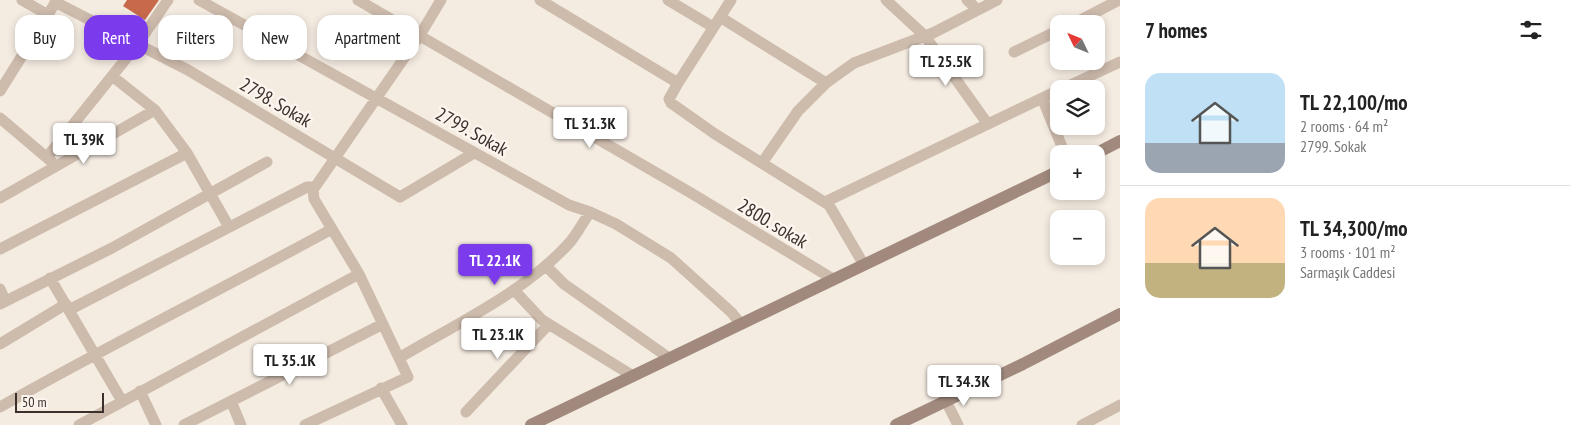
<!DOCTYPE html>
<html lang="en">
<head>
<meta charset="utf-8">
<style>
  :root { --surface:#fff; --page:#f2f2f2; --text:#222; --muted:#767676; --line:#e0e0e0; --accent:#7c3aed }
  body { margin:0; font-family:"PT Sans Narrow",sans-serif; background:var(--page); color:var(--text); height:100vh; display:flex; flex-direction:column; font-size:19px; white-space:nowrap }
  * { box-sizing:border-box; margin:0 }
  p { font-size:16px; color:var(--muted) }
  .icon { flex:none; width:28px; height:28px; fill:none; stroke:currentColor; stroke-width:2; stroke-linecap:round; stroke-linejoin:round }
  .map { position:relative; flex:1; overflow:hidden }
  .side { display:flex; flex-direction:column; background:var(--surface); width:450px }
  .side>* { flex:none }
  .hud { position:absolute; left:15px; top:15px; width:475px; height:45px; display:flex; gap:10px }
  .needle { width:32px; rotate:313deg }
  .buttons { position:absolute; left:1050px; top:15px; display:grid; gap:10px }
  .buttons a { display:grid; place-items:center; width:55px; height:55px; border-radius:10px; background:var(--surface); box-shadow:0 2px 8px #0003; font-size:25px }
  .scale { position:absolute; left:15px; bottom:12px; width:89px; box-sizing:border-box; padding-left:5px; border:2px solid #3b302b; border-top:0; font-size:14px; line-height:18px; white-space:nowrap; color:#3b302b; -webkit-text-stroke:4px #fbf5ee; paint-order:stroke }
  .price { position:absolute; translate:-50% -42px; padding:0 11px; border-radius:5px; background:#fff; color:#222; font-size:16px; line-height:32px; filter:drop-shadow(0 1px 2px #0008) }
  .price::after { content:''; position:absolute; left:50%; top:30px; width:15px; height:11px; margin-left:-8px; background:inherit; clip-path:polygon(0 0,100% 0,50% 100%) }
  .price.active { background:var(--accent); color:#fff }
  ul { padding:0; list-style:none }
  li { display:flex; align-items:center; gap:15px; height:125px; padding:0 25px }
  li+li { border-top:1px solid var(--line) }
  li span { display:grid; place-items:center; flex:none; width:140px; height:100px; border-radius:15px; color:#555 }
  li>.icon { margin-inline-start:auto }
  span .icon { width:60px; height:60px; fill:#fffc; stroke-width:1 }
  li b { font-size:21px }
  h2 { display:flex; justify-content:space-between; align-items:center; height:60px; padding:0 25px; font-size:21px }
  .chip { padding:0 18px; border-radius:15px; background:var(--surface); box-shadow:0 2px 8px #0003; font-size:18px; line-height:45px }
  .chip.active { background:var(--accent); color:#fff }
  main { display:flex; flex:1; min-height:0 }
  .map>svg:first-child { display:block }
  .building { fill:#c8694b }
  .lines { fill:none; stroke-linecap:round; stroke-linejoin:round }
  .street { stroke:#cdbbac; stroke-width:11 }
  .secondary { stroke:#a18a7d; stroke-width:12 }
  .labels { text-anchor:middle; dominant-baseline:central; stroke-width:5; stroke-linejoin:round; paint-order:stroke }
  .street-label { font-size:19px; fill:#3b302b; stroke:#fbf5ee }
</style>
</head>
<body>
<main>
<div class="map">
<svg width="1120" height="425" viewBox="0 0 1120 425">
  <rect width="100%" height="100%" fill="#f4ebe1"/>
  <!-- building -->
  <path class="building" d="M127,0H159L145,20L123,6Z"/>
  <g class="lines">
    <!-- street -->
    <path class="street" d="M22,0L48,15
      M199,0L569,205L590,212L616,224L671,258L731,312L741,324
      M358,0L691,193L833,279
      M540,0L678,83
      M668,0L713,27
      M731,0L678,83L669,99L671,103L715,134L829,205L864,265
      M886,0L925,36L987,123
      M967,0L978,10
      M55,2L188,70L400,197L474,153
      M720,17L826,83
      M1073,24L1119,0
      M1014,52L1059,30
      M112,76L155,110L187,153L229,227
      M1062,89L1120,62
      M0,91L57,0
      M1042,98L1065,154
      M0,118L52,162
      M47,157L137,45L168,0
      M762,163L798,111L826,83L854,63L933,33L997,0
      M0,198L155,110
      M825,202L1059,90
      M0,249L187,153
      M546,266L564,284L669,358
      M50,278L122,401
      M0,289L5,300
      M514,290L542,320L633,376
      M0,304L112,248L267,162
      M69,310L307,187H315
      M0,344L66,304
      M399,358C456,324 527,291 571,241C578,232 584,221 590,212
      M381,388L402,425
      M140,391L156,425
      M231,401L241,425
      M946,401L958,425
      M0,407C109,345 222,289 332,229
      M466,412L549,324
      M79,425L359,274
      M184,425L383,324
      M305,425L408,377L359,274L314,199L313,190L420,35L441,0
      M1082,425L1120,405"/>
    <!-- secondary -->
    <path class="secondary" d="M1095,154L1120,141
      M531,425L1059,171
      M896,425L1023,364L1120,314"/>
  </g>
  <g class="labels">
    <!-- street labels -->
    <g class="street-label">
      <text transform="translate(276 102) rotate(30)">2798. Sokak</text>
      <text transform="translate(472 131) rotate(29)">2799. Sokak</text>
      <text transform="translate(773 223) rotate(31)">2800. sokak</text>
    </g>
  </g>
</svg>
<div class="buttons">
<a><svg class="needle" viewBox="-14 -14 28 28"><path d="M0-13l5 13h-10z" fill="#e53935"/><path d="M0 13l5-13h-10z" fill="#767676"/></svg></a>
<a><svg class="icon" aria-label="layers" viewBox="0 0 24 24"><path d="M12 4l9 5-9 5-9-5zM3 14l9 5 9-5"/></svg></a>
<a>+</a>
<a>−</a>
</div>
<div class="scale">50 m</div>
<b class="price" style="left:946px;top:87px">TL 25.5K</b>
<b class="price" style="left:590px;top:149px">TL 31.3K</b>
<b class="price" style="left:84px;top:165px">TL 39K</b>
<b class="price active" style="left:495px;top:286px">TL 22.1K</b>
<b class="price" style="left:498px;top:360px">TL 23.1K</b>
<b class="price" style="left:290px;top:386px">TL 35.1K</b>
<b class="price" style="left:964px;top:407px">TL 34.3K</b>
<div class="hud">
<a class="chip">Buy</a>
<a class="chip active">Rent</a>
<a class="chip">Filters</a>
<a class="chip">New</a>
<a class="chip">Apartment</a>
</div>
</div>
<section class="side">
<h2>7 homes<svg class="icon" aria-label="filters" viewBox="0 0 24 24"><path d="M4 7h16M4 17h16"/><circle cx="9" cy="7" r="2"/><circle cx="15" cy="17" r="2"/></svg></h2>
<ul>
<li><span style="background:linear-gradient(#bfe0f5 70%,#9aa5b1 0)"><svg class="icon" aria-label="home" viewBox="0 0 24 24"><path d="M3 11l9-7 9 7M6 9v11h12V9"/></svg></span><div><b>TL 22,100/mo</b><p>2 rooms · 64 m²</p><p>2799. Sokak</p></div></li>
<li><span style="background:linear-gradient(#ffd9b3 65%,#c2b280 0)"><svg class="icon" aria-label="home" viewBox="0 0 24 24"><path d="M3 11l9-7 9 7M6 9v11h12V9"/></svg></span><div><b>TL 34,300/mo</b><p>3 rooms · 101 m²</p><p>Sarmaşık Caddesi</p></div></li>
</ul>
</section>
</main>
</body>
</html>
